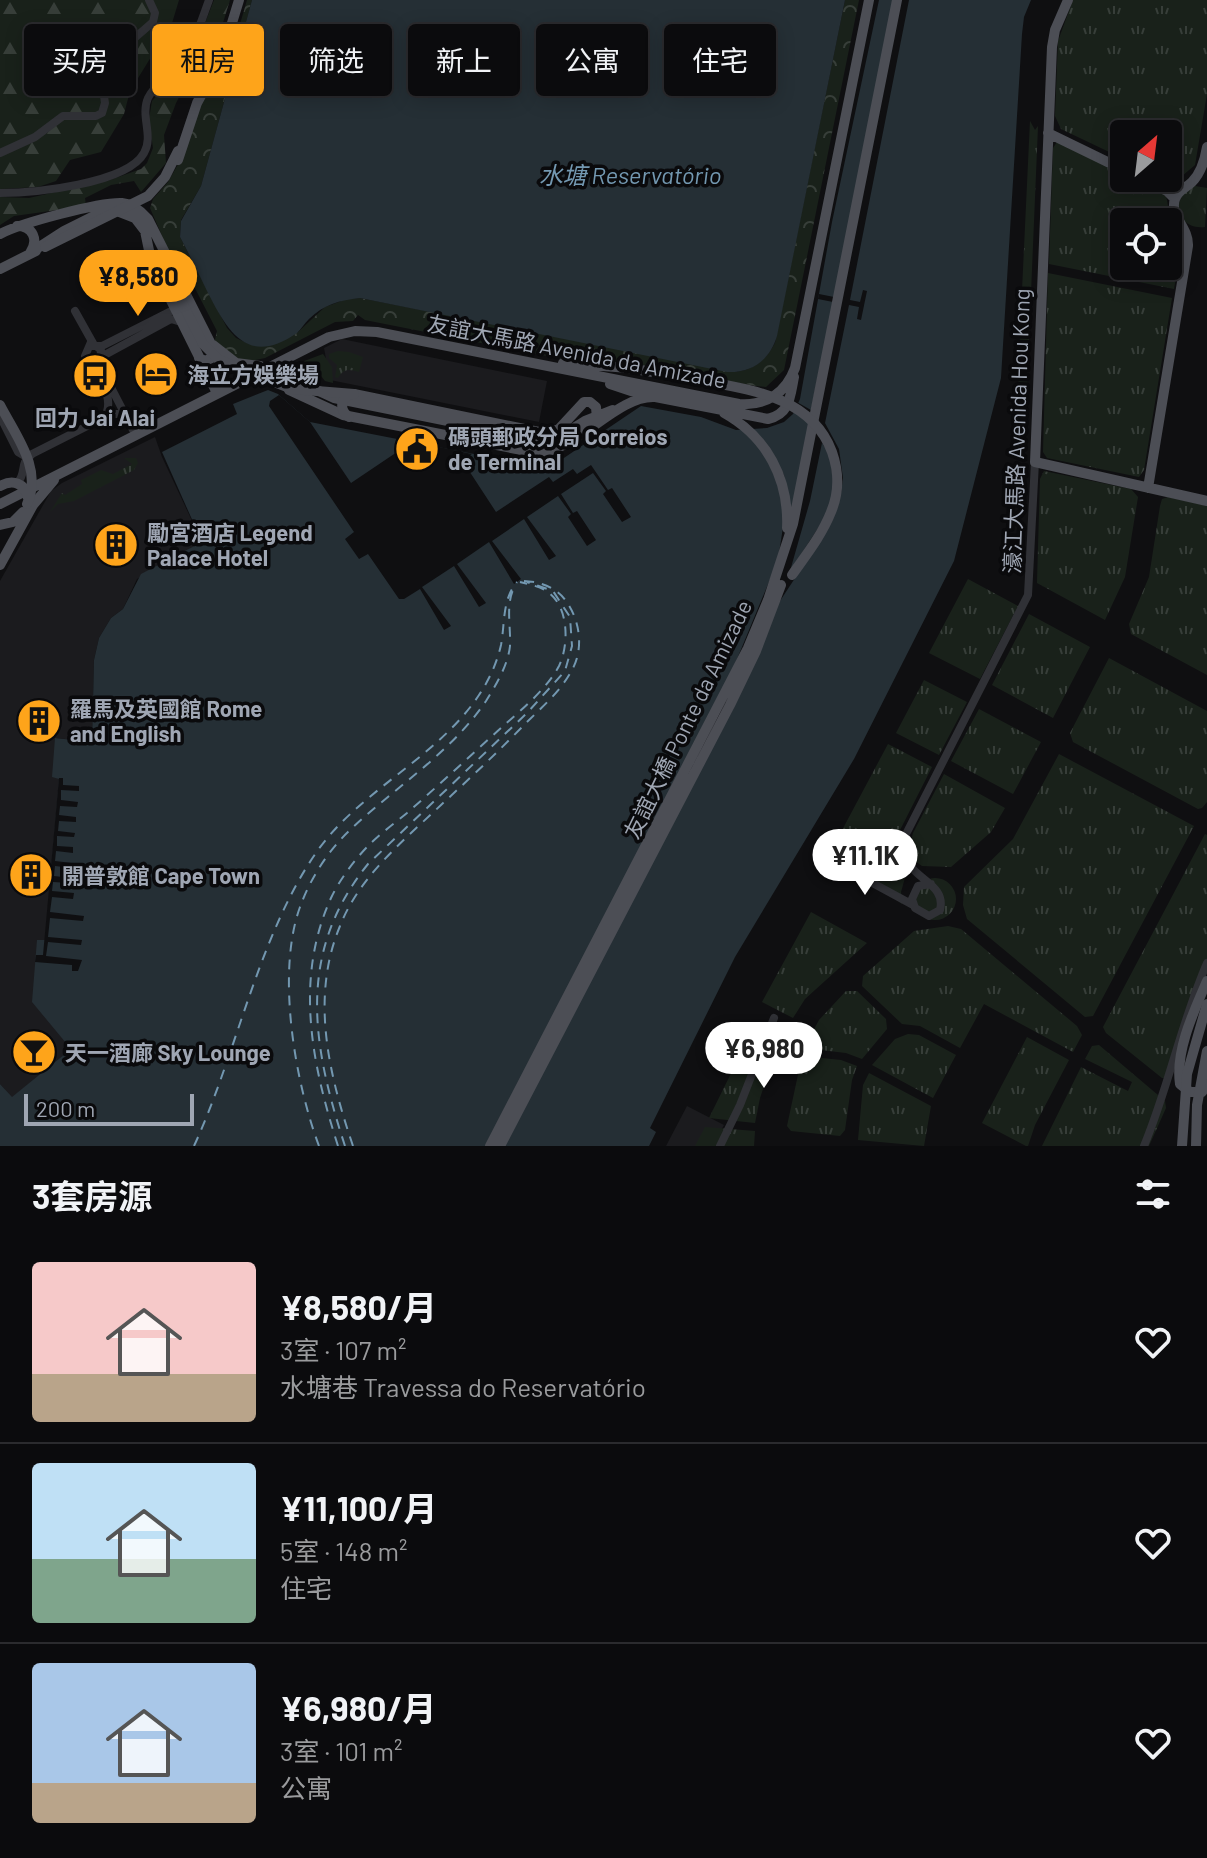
<!DOCTYPE html>
<html lang="zh">
<head>
<meta charset="utf-8">
<style>
  :root { --surface:#0b0b0d; --page:#19191b; --text:#f1f3f6; --muted:#9a9b9d; --line:#2b2b2e; --accent:#fea41a }
  body { margin:0; font-family:Barlow,"Noto Sans SC",sans-serif; background:var(--page); color:var(--text); height:100vh; display:flex; flex-direction:column; font-size:30px; white-space:nowrap }
  * { box-sizing:border-box; margin:0 }
  p { font-size:26px; color:var(--muted) }
  .icon { flex:none; width:44px; height:44px; fill:none; stroke:currentColor; stroke-width:2; stroke-linecap:round; stroke-linejoin:round }
  .map { position:relative; height:1146px; overflow:hidden }
  .panel { display:flex; flex-direction:column; background:var(--surface); flex:1 }
  .panel>* { flex:none }
  .hud { position:absolute; left:24px; top:24px; width:800px; height:72px; display:flex; gap:16px }
  .needle { width:52px; rotate:28deg }
  .buttons { position:absolute; left:1110px; top:120px; display:grid; gap:16px }
  .buttons a { display:grid; place-items:center; width:72px; height:72px; border-radius:8px; background:var(--surface); box-shadow:0 4px 20px #0003,0 0 0 2px var(--line); font-size:40px }
  .scale { position:absolute; left:24px; bottom:20px; width:170px; box-sizing:border-box; padding-left:8px; border:4px solid #9fa6b3; border-top:0; font-size:22px; line-height:28px; white-space:nowrap; color:#9fa6b3; -webkit-text-stroke:6px #0a0a0c; paint-order:stroke }
  .price { position:absolute; translate:-50% -68px; padding:0 18px; border-radius:28px; background:#fff; color:#222; font-size:26px; line-height:52px; filter:drop-shadow(0 2px 4px #0008) }
  .price::after { content:''; position:absolute; left:50%; top:48px; width:24px; height:18px; margin-left:-12px; background:inherit; clip-path:polygon(0 0,100% 0,50% 100%) }
  .price.active { background:var(--accent); color:#111 }
  ul { padding:0; list-style:none }
  li { display:flex; align-items:center; gap:24px; height:200px; padding:0 32px }
  li+li { border-top:2px solid var(--line) }
  li span { display:grid; place-items:center; flex:none; width:224px; height:160px; border-radius:8px; color:#555 }
  li>.icon { margin-inline-start:auto }
  span .icon { width:96px; height:96px; fill:#fffc; stroke-width:1 }
  li b { font-size:34px }
  h2 { display:flex; justify-content:space-between; align-items:center; height:96px; padding:0 32px; font-size:34px }
  .pill { padding:0 28px; border-radius:8px; background:var(--surface); box-shadow:0 4px 20px #0003,0 0 0 2px var(--line); font-size:28px; line-height:72px }
  .pill.active { background:var(--accent); color:#111 }
  .map>svg:first-child { display:block }
  .built { fill:#1b1b1e }
  .grass { fill:url(#grass-tufts); fill-rule:evenodd }
  .forest { fill:url(#forest-firs) }
  .park { fill:url(#park-crowns) }
  .pitch { fill:#19211a }
  .water { fill:#252f35 }
  .pier { fill:#0f0f11; fill-rule:evenodd }
  .lines { fill:none; stroke-linecap:round; stroke-linejoin:round }
  .ferry { stroke:#7398b1; stroke-width:2; stroke-dasharray:10 8; stroke-linecap:butt }
  .minor { stroke:#303136; stroke-width:8 }
  .major { stroke:#4c4e55; stroke-width:10 }
  .major-bridge { stroke:#4c4e55; stroke-width:10 }
  .labels { text-anchor:middle; dominant-baseline:central; stroke-width:7; stroke-linejoin:round; paint-order:stroke }
  .street-label { font-size:22px; fill:#9fa6b3; stroke:#0a0a0c }
  .poi-label { font-size:22px; font-weight:bold; fill:#9fa6b3; stroke:#0a0a0c; text-anchor:start }
  .water-label { font-size:24px; font-style:italic; fill:#7398b1; stroke:#0a0a0c }
</style>
</head>
<body>
<div class="map">
<svg width="1207" height="1146" viewBox="0 0 1207 1146">
  <defs>
    <pattern id="grass-tufts" width="24" height="20" patternUnits="userSpaceOnUse" patternTransform="scale(2)"><rect width="24" height="20" fill="#19211a"/><path d="M3 7l-1-3M5 7V3M7 7l1-3M15 17l-1-3M17 17v-4M19 17l1-3" fill="none" stroke="#373e39"/></pattern>
    <pattern id="forest-firs" width="22" height="20" patternUnits="userSpaceOnUse" patternTransform="scale(2)"><rect width="22" height="20" fill="#19211a"/><path d="M5 1l3.5 6h-7zM16 11l3.5 6h-7z" fill="#373e39"/></pattern>
    <pattern id="park-crowns" width="20" height="18" patternUnits="userSpaceOnUse" patternTransform="scale(2)"><rect width="20" height="18" fill="#19211a"/><path d="M2 6a3 3 0 1 1 6 0M12 15a3 3 0 1 1 6 0" fill="none" stroke="#373e39"/></pattern>
  </defs>
  <rect width="100%" height="100%" fill="#0f0f11"/>
  <!-- built -->
  <path class="built" d="M342,339L547,381L539,422L330,380L324,348Z
    M155,437L162,457L202,542L137,579L123,609L111,618L99,638L94,660L92,742L56,738L63,778L71,1049L12,1098L0,1084V581L51,491L62,483Z
    M687,1106L724,1125L713,1146H666Z"/>
  <!-- grass -->
  <path class="grass" d="M1073,0H1207V94L1195,165L1175,182L1171,183L1162,178H1168V134H1124V159L1061,129L1055,116L1058,41Z
    M1030,121L1035,130L1038,126L1026,411H1022L1018,376Z
    M1057,142L1124,174V178H1133L1166,195L1169,212L1183,236L1174,289L1049,264L1053,148ZM1124,222H1168V266H1124Z
    M1195,186L1207,188L1205,227C1177,231 1168,196 1195,186Z
    M1048,273L1172,298L1144,470L1139,477L1047,458L1043,452Z
    M338,351L349,352L363,357L359,372C349,369 344,368 338,378L335,377L337,365L329,358V354Z
    M323,354L332,367L333,383L325,381L311,363L299,365L295,376L283,369Z
    M124,458H136L138,463L134,470L74,501L58,504L50,512L62,493L65,495L82,484L81,480L101,470L113,474L132,464Z
    M1044,471L1131,489L1138,497L1125,577L1105,620L1037,583L1040,479Z
    M1168,497L1207,506V675L1131,634L1129,624L1149,577L1160,506L1162,499Z
    M968,579L1018,606L980,679L929,653Z
    M1029,614L1090,647L1053,718L992,685Z
    M1109,658L1207,711V802L1202,808L1198,809L1073,742L1070,733Z
    M924,680L967,702L939,755L896,733Z
    M979,709L1041,742L1013,794L951,761Z
    M888,744L932,767L898,834L897,853L906,874L901,892L902,904L832,849Z
    M1059,754L1194,826L1093,1016L1085,1017L967,919L963,905L964,887L1013,839Z
    M944,774L1005,808L991,832L951,867L922,866L912,859L909,848L913,833Z
    M1205,834L1207,835V966L1166,1078H1162L1106,1033L1103,1027Z
    M914 899a21 21 0 1 1 42 0a21 21 0 1 1-42 0Z
    M811,912L867,943L805,999L793,1018L762,1002Z
    M948,926L961,929L1077,1026L1082,1035L1073,1052L984,1004L960,1048L920,1026L902,1024L862,986L863,976L914,931Z
    M846,991H857L886,1019L887,1029L862,1059L846,1053L804,1048L819,1020Z
    M908,1034L919,1035L956,1055L933,1098L872,1065L895,1039Z
    M1027,1037L1069,1060L1035,1125L1028,1146H1026L982,1123Z
    M745,1045L776,1050L760,1098L755,1123L709,1118Z
    M1099,1045L1165,1101L1166,1108L1149,1146H1042L1081,1067L1128,1091L1132,1082L1085,1059L1092,1046Z
    M802,1056L841,1060L857,1066L852,1080L845,1130L840,1136L791,1131L787,1126Z
    M869,1073L931,1106L924,1146L858,1140L863,1085Z
    M705,1127L755,1131L754,1146H695Z"/>
  <!-- forest -->
  <path class="forest" d="M0,0H179L172,23L130,91L124,114L101,152L70,160L56,181L38,187L0,189Z
    M214,0H230L217,42L203,72L189,78L176,103L164,135L166,163L141,192L134,181L111,185L85,198L86,206L14,216L0,225V197L29,198L110,180L141,169L147,163L153,148L149,119L152,101L192,57Z"/>
  <!-- park -->
  <path class="park" d="M247,0H252L201,186L181,220L180,237L227,328L236,338L249,344L298,332L325,307L347,299L360,298L735,372C754,370 766,360 775,343L845,0H859L784,370L766,387L756,386L645,366L592,364L557,358L365,320L358,315L353,321L335,322L265,358L251,361L237,359L214,344L217,331L182,263L172,259L150,208L153,199L168,182L181,159L195,117L236,38Z"/>
  <!-- pitch -->
  <path class="pitch" d="M66,70L74,82L50,97L42,85Z"/>
  <!-- water -->
  <path class="water" d="M252,0H845L777,336C770,360 752,373 727,372L360,298C340,300 323,305 309,319C305,323 301,329 297,333C248,367 228,332 208,293C199,274 190,256 180,237L181,221L201,186Z
    M879,0H1031L1024,17L1022,34L1001,378L954,561L854,759L735,957L650,1128L656,1132L649,1146H0V1084L12,1097L71,1049L32,1002L37,940H45L59,779L52,777L55,738L92,742L94,660L99,638L111,618L123,609L141,574L202,542L162,452L237,414L233,404L268,390L278,394L310,422L546,468L552,466L641,406L701,417L736,430L767,428L784,422L793,414L800,399L832,222Z"/>
  <!-- pier -->
  <path class="pier" d="M895,0H909L850,300L860,302L863,290L867,291L861,320L857,319L859,307L849,305L825,423L839,449L843,478L841,493L820,540L778,604L766,637L485,1146L730,676L778,560L783,527L781,490L760,445L738,426L748,424L772,452L784,475L791,511L810,423L791,409L795,401L811,410L833,302L818,299L819,294L834,297ZM822,443L830,455L834,490L826,516L790,571L810,501Z
    M279,395L310,422L351,483L403,448L397,438L472,454L462,460L496,512L549,477L553,482L573,469L577,474L591,465L608,490L612,488L631,517L622,522L603,494L606,491L593,473L561,494L573,513L577,511L596,540L587,546L568,517L571,514L558,496L527,517L556,556L549,560L524,519L492,541L521,579L514,584L489,542L457,564L486,603L479,607L454,566L422,587L451,626L444,630L420,589L404,599H399L368,554L359,559L345,539L354,532L269,406L270,401Z
    M59,778H63V785L79,786V791L61,790V800L78,802L77,807L60,806L59,815L76,817V822L59,821L58,831L75,833L74,837L57,836V846L73,847V853L56,851L55,861L72,863V868L55,866L54,876L71,878L70,883L53,882L52,891L74,893L73,899L52,897L50,912L84,916L83,921L50,918L48,937L82,940L81,945L48,942L46,956L82,960L78,971H72V965L35,962L36,955H43Z"/>
  <g class="lines">
    <!-- ferry -->
    <path class="ferry" d="M194,1146C237,1053 259,933 318,850C362,789 437,758 479,695C489,680 497,663 501,645C505,624 502,599 517,582
      M319,1146C295,1082 276,973 300,907C310,879 328,851 349,831C395,787 450,754 486,701C496,685 508,665 510,646C511,626 505,603 515,586
      M338,1146C312,1065 294,979 331,898C340,879 355,859 370,844C381,833 395,823 407,813C439,785 470,756 501,728C522,709 546,690 559,666C569,645 569,608 549,593C541,586 530,585 520,582
      M345,1146C312,1045 296,953 368,864L527,713L565,671L572,646L570,617L553,591L527,582
      M353,1146C329,1075 310,998 340,926C359,877 403,841 441,805C469,779 497,753 524,725C541,708 561,691 572,670C584,649 580,620 566,601C556,586 535,580 518,581"/>
    <!-- minor -->
    <path class="minor" d="M0,153L35,137L63,116H96L102,113L105,103L100,68L153,22L155,13L149,0
      M0,193C33,193 127,184 144,153C154,136 140,116 148,98C156,82 173,70 184,56C196,40 202,19 209,0
      M75,311L94,345
      M91,342L85,356C96,370 117,400 104,417
      M90,346H96L101,350L100,366L133,430
      M96,346H102L173,310L174,305
      M101,357L171,319L181,322
      M0,416L18,452L23,455H31
      M18,482C26,474 20,464 30,455L111,414H125
      M832,861L913,905
      M931,884L918,886L912,899L915,908L929,916L940,910C948,878 897,880 904,838L1028,595L1035,462
      M720,1146L740,1105L774,1018
      M1144,1146C1169,1086 1181,1023 1207,963"/>
    <!-- major -->
    <path class="major" d="M1068,0L1055,30L1052,47L1035,462L1207,501
      M1048,133L1124,170
      M178,160L197,103L221,59L239,0
      M1141,178L1167,191L1175,199
      M17,226C33,226 39,240 30,253
      M0,234C21,223 99,202 122,203C133,204 141,211 148,219L214,350V357L205,361L199,358
      M30,253L64,231L98,214L117,211L135,218L145,231L151,260L215,389
      M0,269L36,251
      M213,345L236,363L260,366
      M563,363L629,368L704,381
      M269,368L334,398L542,440L558,438L585,421L613,410
      M610,384L640,394L768,419C790,414 790,397 794,377
      M289,390L343,415L537,453C579,450 616,396 654,397
      M354,394L544,433L559,429L584,402H590L596,407L597,419
      M724,413C767,437 789,479 787,528
      M1148,488L1188,246C1189,227 1169,216 1175,199C1178,190 1186,188 1192,182C1201,173 1205,159 1207,147
      M0,504L329,337L355,331L377,332L739,404C766,406 786,393 795,368L869,0
      M0,525L13,522L23,512
      M0,565L33,505L54,480
      M1207,981C1194,1011 1175,1051 1180,1084L1190,1092H1202L1207,1084
      M490,1146L748,648L768,600L793,524L897,0
      M500,1146L730,705L756,651L781,585"/>
    <!-- major-bridge -->
    <path class="major-bridge" d="M45,247L148,196L165,177L178,151
      M165,269L203,344L219,360L292,389L354,394
      M704,381C753,390 812,398 832,452C839,472 839,493 831,512C822,535 806,555 792,575
      M0,405C16,436 43,469 27,504
      M349,417C339,410 340,398 352,394
      M0,486C13,479 25,483 28,498
      M1182,1146L1187,1074L1207,1004
      M1196,1146L1197,1105L1207,1051"/>
  </g>
  <!-- icons -->
  <defs>
    <g id="hotel-disc" transform="scale(2.3)"><circle r="9.5" fill="#fea41a" stroke="#0a0a0c"/><path d="M-6-4.5h1.5V1H6V5H4.5V3h-9V5H-6ZM-4 0a1.8 1.8 0 1 1 3.6 0ZM.5 0V-2.5h3Q6-2.5 6 0Z" fill="#111"/></g>
    <g id="bus-disc" transform="scale(2.3)"><circle r="9.5" fill="#fea41a" stroke="#0a0a0c"/><path d="M-5-6H5V4H4V6H2V4H-2V6H-4V4H-5ZM-3.5-4V0h7V-4ZM-3.5 1.2v1.5H-2V1.2ZM2 1.2v1.5H3.5V1.2Z" fill="#111"/></g>
    <g id="civic-disc" transform="scale(2.3)"><circle r="9.5" fill="#fea41a" stroke="#0a0a0c"/><path d="M-.6-6.5H3V-4.5H.6V-3L4-1V1h2V6H-6V1h2V-1L-.6-3ZM-1.2 2.5V6h2.4V2.5Z" fill="#111"/></g>
    <g id="building-disc" transform="scale(2.3)"><circle r="9.5" fill="#fea41a" stroke="#0a0a0c"/><path d="M-4-6H4V6H1V3H-1V6H-4ZM-2.5-4.3h1.7v1.8h-1.7ZM.8-4.3h1.7v1.8H.8ZM-2.5-1h1.7V.8h-1.7ZM.8-1h1.7V.8H.8Z" fill="#111"/></g>
    <g id="bar-disc" transform="scale(2.3)"><circle r="9.5" fill="#fea41a" stroke="#0a0a0c"/><path d="M-6-5H6L.8 .8V4.5H3.5V6h-7V4.5H-.8V.8Z" fill="#111"/></g>
  </defs>
  <g fill-rule="evenodd">
    <use href="#hotel-disc" x="156" y="374"/>
    <use href="#bus-disc" x="95" y="376"/>
    <use href="#civic-disc" x="417" y="449"/>
    <use href="#building-disc" x="116" y="545"/>
    <use href="#building-disc" x="39" y="721"/>
    <use href="#building-disc" x="31" y="875"/>
    <use href="#bar-disc" x="34" y="1052"/>
  </g>
  <g class="labels">
    <!-- street labels -->
    <g class="street-label">
      <text transform="translate(577 351) rotate(11)">友誼大馬路 Avenida da Amizade</text>
      <text transform="translate(1016 431) rotate(-88)">濠江大馬路 Avenida Hou Kong</text>
      <text transform="translate(687 719) rotate(-64)">友誼大橋 Ponte da Amizade</text>
    </g>
    <!-- poi labels -->
    <g class="poi-label">
      <text x="187" y="374">海立方娛樂場</text>
      <text x="95" y="417" text-anchor="middle">回力 Jai Alai</text>
      <text x="448" y="436">碼頭郵政分局 Correios<tspan x="448" dy="25">de Terminal</tspan></text>
      <text x="147" y="532">勵宮酒店 Legend<tspan x="147" dy="25">Palace Hotel</tspan></text>
      <text x="70" y="708">羅馬及英國館 Rome<tspan x="70" dy="25">and English</tspan></text>
      <text x="62" y="875">開普敦館 Cape Town</text>
      <text x="65" y="1052">天一酒廊 Sky Lounge</text>
    </g>
    <!-- water labels -->
    <g class="water-label">
      <text x="630" y="174">水塘 Reservatório</text>
    </g>
  </g>
</svg>
<div class="buttons">
<a><svg class="needle" viewBox="-14 -14 28 28"><path d="M0-13l5 13h-10z" fill="#e53935"/><path d="M0 13l5-13h-10z" fill="#9a9b9d"/></svg></a>
<a><svg class="icon" aria-label="locate" viewBox="0 0 24 24"><circle cx="12" cy="12" r="6"/><path d="M12 2v4M12 18v4M2 12h4M18 12h4"/></svg></a>
</div>
<div class="scale">200 m</div>
<b class="price active" style="left:138px;top:318px">¥8,580</b>
<b class="price" style="left:865px;top:897px">¥11.1K</b>
<b class="price" style="left:764px;top:1090px">¥6,980</b>
<div class="hud">
<a class="pill">买房</a>
<a class="pill active">租房</a>
<a class="pill">筛选</a>
<a class="pill">新上</a>
<a class="pill">公寓</a>
<a class="pill">住宅</a>
</div>
</div>
<section class="panel">
<h2>3套房源<svg class="icon" aria-label="filters" viewBox="0 0 24 24"><path d="M4 7h16M4 17h16"/><circle cx="9" cy="7" r="2"/><circle cx="15" cy="17" r="2"/></svg></h2>
<ul>
<li><span style="background:linear-gradient(#f6c9c9 70%,#b9a48a 0)"><svg class="icon" aria-label="home" viewBox="0 0 24 24"><path d="M3 11l9-7 9 7M6 9v11h12V9"/></svg></span><div><b>¥8,580/月</b><p>3室 · 107 m²</p><p>水塘巷 Travessa do Reservatório</p></div><svg class="icon" aria-label="heart" viewBox="0 0 24 24"><path d="M12 20l-8-8c-3-5 5-10 8-4 3-6 11-1 8 4z"/></svg></li>
<li><span style="background:linear-gradient(#bfe0f5 60%,#7fa58c 0)"><svg class="icon" aria-label="home" viewBox="0 0 24 24"><path d="M3 11l9-7 9 7M6 9v11h12V9"/></svg></span><div><b>¥11,100/月</b><p>5室 · 148 m²</p><p>住宅</p></div><svg class="icon" aria-label="heart" viewBox="0 0 24 24"><path d="M12 20l-8-8c-3-5 5-10 8-4 3-6 11-1 8 4z"/></svg></li>
<li><span style="background:linear-gradient(#a9c7e8 75%,#b9a48a 0)"><svg class="icon" aria-label="home" viewBox="0 0 24 24"><path d="M3 11l9-7 9 7M6 9v11h12V9"/></svg></span><div><b>¥6,980/月</b><p>3室 · 101 m²</p><p>公寓</p></div><svg class="icon" aria-label="heart" viewBox="0 0 24 24"><path d="M12 20l-8-8c-3-5 5-10 8-4 3-6 11-1 8 4z"/></svg></li>
</ul>
</section>
</body>
</html>
